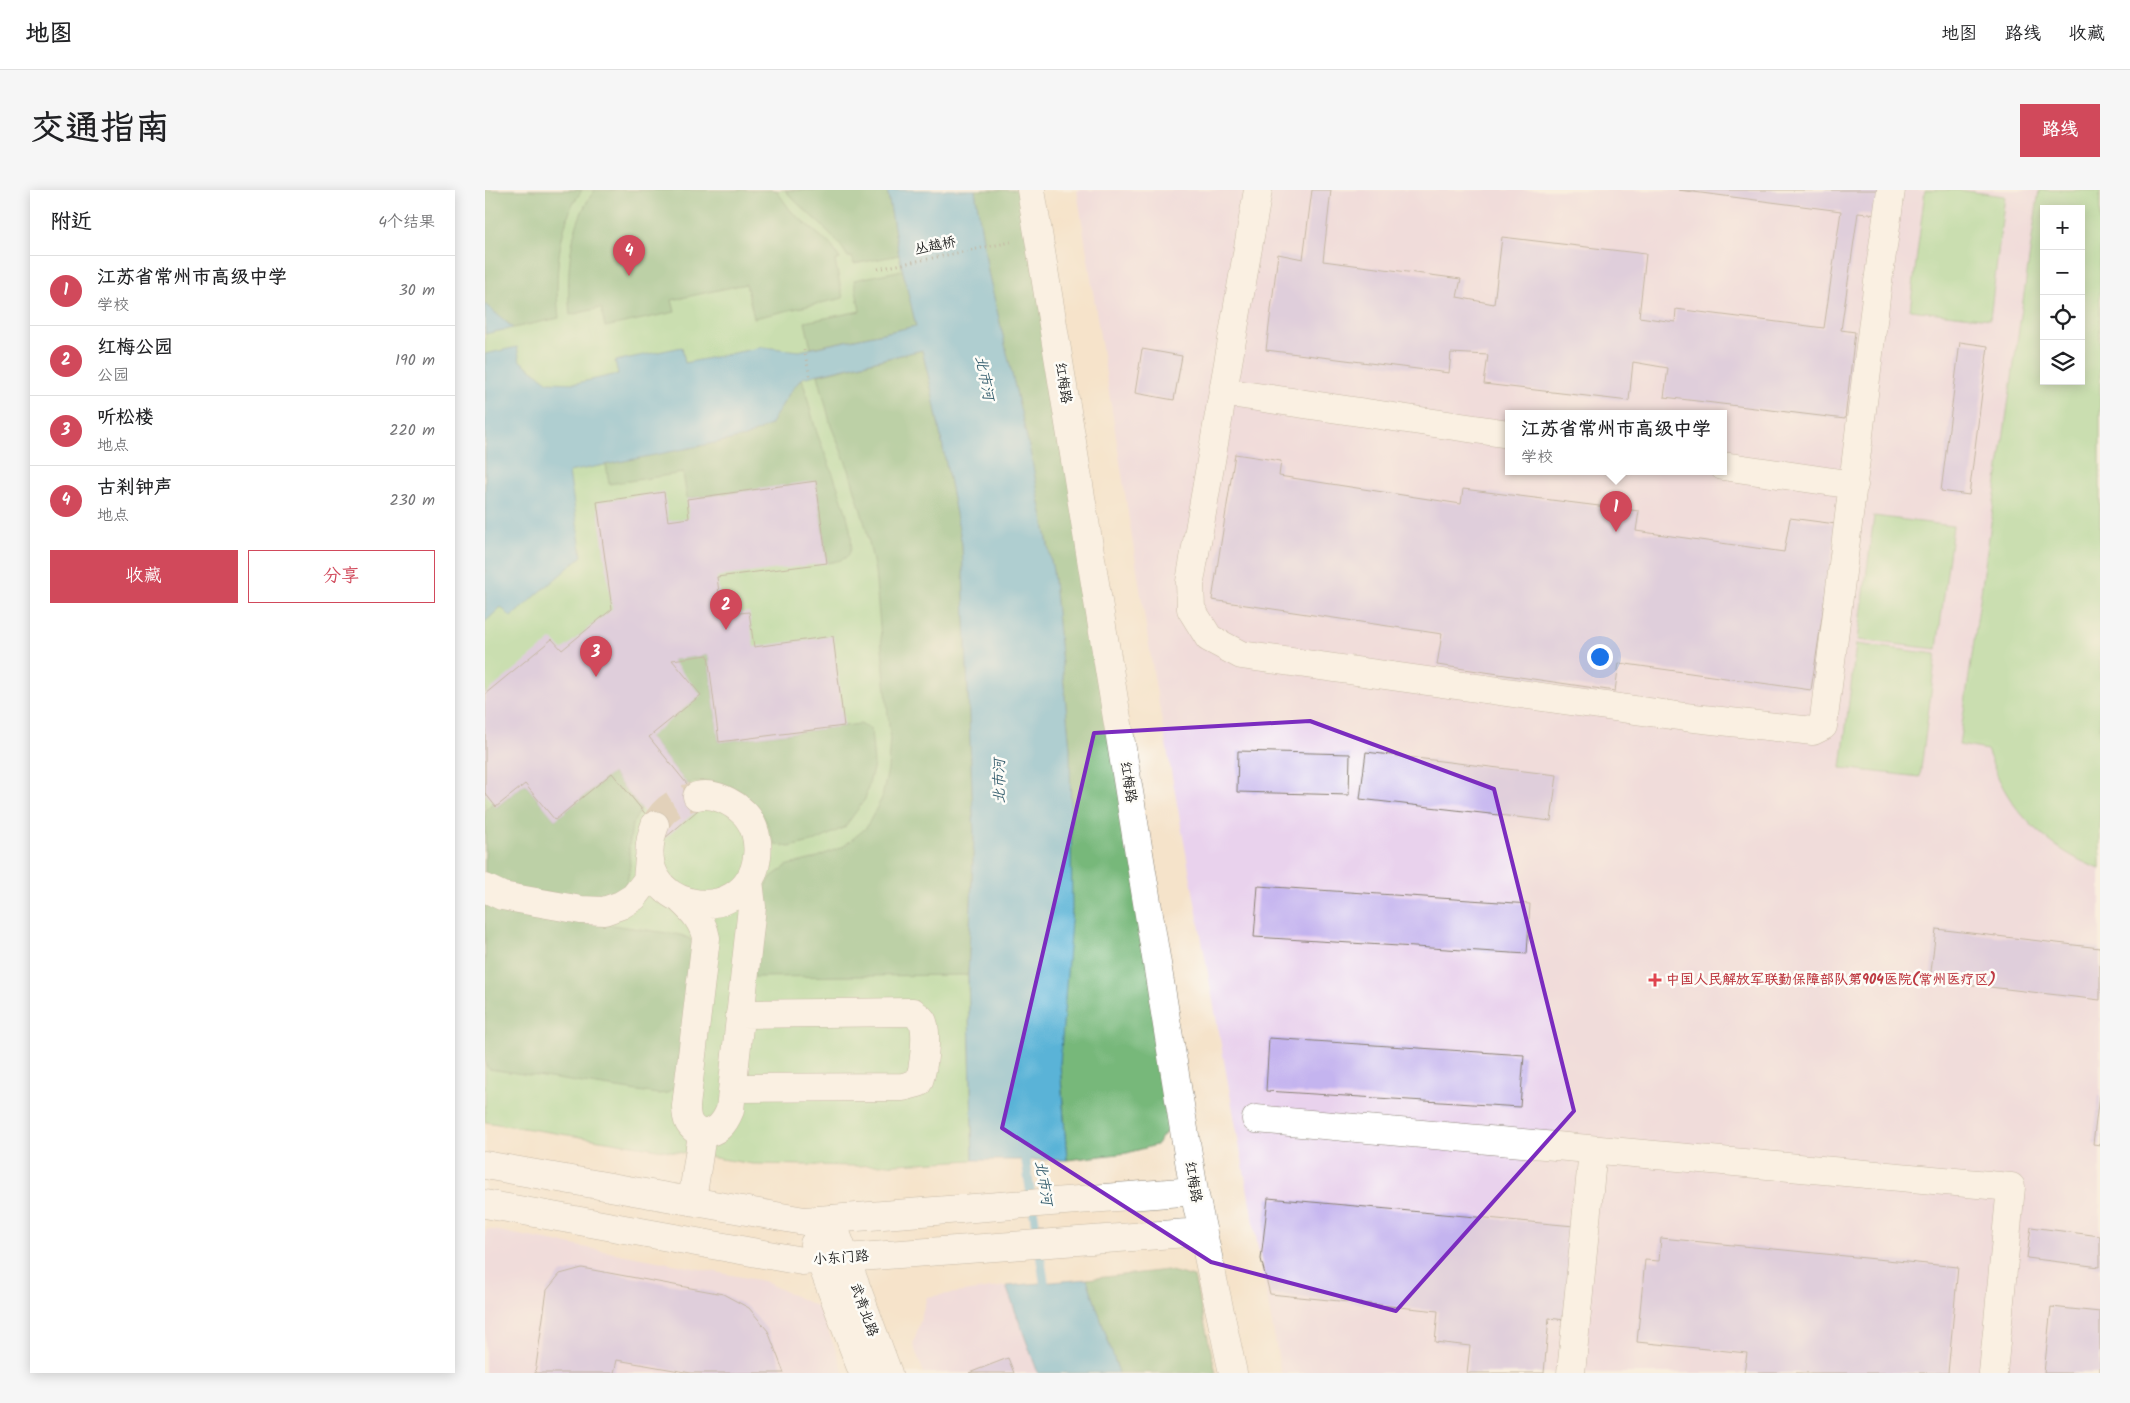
<!DOCTYPE html>
<html lang="zh">
<head>
<meta charset="utf-8">
<style>
  :root { --surface:#fff; --page:#f6f6f6; --text:#202124; --muted:#757577; --line:#e0e0e0; --accent:#d1495b }
  body { margin:0; font-family:Kalam,"LXGW WenKai TC",sans-serif; background:var(--page); color:var(--text) }
  .controls { position:absolute; right:15px; top:15px; display:grid; overflow:hidden; border-radius:0px; box-shadow:0 2px 12px #0003 }
  .controls button { width:45px; height:45px; display:grid; place-items:center; padding:0; border:0; border-bottom:1px solid var(--line); background:var(--surface); color:var(--text); font:25px sans-serif }
  .you { position:absolute; left:1114px; top:466px; width:18px; height:18px; margin:-12px; border:4px solid #fff; border-radius:50%; background:#1a73e8; box-shadow:0 0 0 8px #1a73e833 }
  .badge { display:grid; place-items:center; width:32px; height:32px; border-radius:50%; background:var(--accent); color:#fff; font-size:16px; font-weight:700 }
  .pin { position:absolute; translate:-50% -41px; filter:drop-shadow(0 1px 2px #0008) }
  .pin::after { content:''; position:absolute; top:26px; width:18px; height:15px; background:inherit; clip-path:polygon(0 0,100% 0,50% 100%) }
  .popup { position:absolute; left:1020px; top:220px; width:222px; height:65px; box-sizing:border-box; display:grid; place-content:center; border-radius:0px; background:var(--surface); filter:drop-shadow(0 1px 4px #0005); font-size:16px; white-space:nowrap; color:var(--muted) }
  .popup b { font-size:19px; color:var(--text) }
  .popup::after { content:''; position:absolute; left:50%; top:100%; margin-left:-10px; border:10px solid transparent; border-top-color:var(--surface) }
  .list { margin:0; padding:0; list-style:none }
  h2 { display:flex; justify-content:space-between; align-items:center; height:65px; margin:0; padding:0 20px; font-size:21px }
  h2 small { font-size:16px; font-weight:400; color:var(--muted) }
  .list li { display:grid; grid-template-columns:32px 1fr auto; gap:15px; align-items:center; box-sizing:border-box; height:70px; padding:0 20px; border-top:1px solid var(--line) }
  .list b { display:block; font-size:19px; white-space:nowrap }
  .list p { margin:0; font-size:16px; white-space:nowrap; color:var(--muted) }
  .list em { font-size:16px; font-style:normal; color:var(--muted) }
  .actions { display:flex; gap:10px; padding:15px 20px }
  .actions a { flex:1; padding:11px 0; border:1px solid var(--accent); border-radius:0px; text-align:center; font-size:18px; color:var(--accent) }
  .actions .main { background:var(--accent); color:#fff }
  .icon { flex:none; width:28px; height:28px; fill:none; stroke:currentColor; stroke-width:2; stroke-linecap:round; stroke-linejoin:round }
  .map { position:relative; flex:none; width:1615px; height:1183px; overflow:hidden; border-radius:0px }
  header { display:flex; align-items:center; gap:30px; box-sizing:border-box; height:70px; padding:0 25px; background:var(--surface); border-bottom:1px solid var(--line) }
  header strong { font-size:24px }
  nav { display:flex; gap:28px; margin-inline-start:auto; font-size:18px }
  .intro { display:flex; align-items:center; justify-content:space-between; box-sizing:border-box; height:120px; padding:0 30px }
  h1 { margin:0; font-size:35px }
  .button { padding:12px 22px; border-radius:0px; background:var(--accent); color:#fff; font-size:18px; font-weight:700 }
  main { display:flex; gap:30px; padding:0 30px }
  aside { flex:1; background:var(--surface); border-radius:0px; box-shadow:0 2px 12px #0003 }
  .map>svg:first-child { display:block }
  .built { fill:#e9d2ed; fill-rule:evenodd }
  .green { fill:#94d890; stroke:#587a56; fill-rule:evenodd }
  .forest { fill:#77b87a; stroke:#4a6a4b }
  .water { fill:#5ab3d7; stroke:#3b687a }
  .lines { fill:none; stroke-linecap:round; stroke-linejoin:round }
  .stream { stroke:#5ab3d7; stroke-width:9 }
  .building { fill:#c4b4ef }
  .minor-tunnel { stroke:#cabba7; stroke-width:28; stroke-dasharray:28 14; stroke-linecap:butt }
  .minor-casing { stroke:#888073; stroke-width:29 }
  .major-casing { stroke:#888073; stroke-width:29 }
  .path { stroke:#888073; stroke-width:3; stroke-dasharray:1 4; stroke-linecap:butt }
  .minor { stroke:#fff; stroke-width:28 }
  .major { stroke:#fff; stroke-width:28 }
  .marked { fill:none; stroke:#7b2cbf; stroke-width:4; stroke-linejoin:round }
  .health-dot { fill:#e0444e; stroke:#fdfcf7; stroke-width:2 }
  .labels { text-anchor:middle; dominant-baseline:central; stroke-width:5; stroke-linejoin:round; paint-order:stroke }
  .street-label { font-size:14px; fill:#1c1c1c; stroke:#fdfcf7 }
  .health-label { font-size:14px; font-weight:bold; fill:#be3a42; stroke:#fdfcf7; text-anchor:start }
  .water-label { font-size:15px; font-style:italic; fill:#386070; stroke:#fdfcf7 }
</style>
</head>
<body>
<header>
<strong>地图</strong>
<nav><a>地图</a><a>路线</a><a>收藏</a></nav>
</header>
<div class="intro"><h1>交通指南</h1><a class="button">路线</a></div>
<main>
<aside>
<h2>附近<small>4个结果</small></h2>
<ul class="list">
<li><span class="badge">1</span><div><b>江苏省常州市高级中学</b><p>学校</p></div><em>30 m</em></li>
<li><span class="badge">2</span><div><b>红梅公园</b><p>公园</p></div><em>190 m</em></li>
<li><span class="badge">3</span><div><b>听松楼</b><p>地点</p></div><em>220 m</em></li>
<li><span class="badge">4</span><div><b>古刹钟声</b><p>地点</p></div><em>230 m</em></li>
</ul>
<div class="actions"><a class="main">收藏</a><a>分享</a></div>
</aside>
<div class="map">
<svg width="1615" height="1183" viewBox="0 0 1615 1183">
  <rect width="100%" height="100%" fill="#fdfcf7"/>
  <filter id="ink" filterUnits="userSpaceOnUse"><feTurbulence type="fractalNoise" baseFrequency=".02" numOctaves="2"/><feDisplacementMap in="SourceGraphic" scale="10" xChannelSelector="R" yChannelSelector="G"/><feConvolveMatrix kernelMatrix="1 2 1 2 8 2 1 2 1" color-interpolation-filters="sRGB"/></filter>
  <filter id="wash" filterUnits="userSpaceOnUse"><feTurbulence type="fractalNoise" baseFrequency=".0096" numOctaves="4" result="noise"/><feDisplacementMap in="SourceGraphic" scale="20" xChannelSelector="R" yChannelSelector="G"/><feGaussianBlur stdDeviation="1.12" result="paint"/><feColorMatrix in="noise" values="0 0 0 0 0 0 0 0 0 0 0 0 0 0 0 0 0 1.4 0 .05"/><feComposite in="paint" operator="in"/></filter>
  <g filter="url(#wash)">
    <rect width="100%" height="100%" fill="#f5e3ca"/>
    <path class="built" d="M592,0h1023v1183h-819l-126,-690zM1559,19h37v172h-37zM1024,223h214v58h-214z
      M3,1039l275,52 57,27 24,65h-359v-142z
      M521,1096l32,87h-114l-11,-28 14,-48z"/>
    <path class="green" d="M0,0h402l12,65 23,95 52,487 -6,138 5,185 -116,6 -104,-2 -268,-42z
      M1440,0h34l46,6 -15,123 -80,-9z
      M1554,0h61v679c-39,-14 -76,-44 -96,-80 -7,-12 -12,-27 -17,-39l-28,-5zM1559,19h37v172h-37z
      M1389,326l79,10 -16,123 -79,-9z
      M1371,454l80,10 -16,123 -79,-9z"/>
    <path class="forest" d="M0,0h97c-5,8 -11,16 -13,24 -12,32 -14,70 -10,104l-46,10 -28,-24z
      M110,0h181l15,21 40,34 9,14 -5,2 8,37 -89,20 -8,-34 -74,16 3,12 -70,15 -4,-19 -31,7c-4,-41 -1,-92 25,-125z
      M300,0h102l12,65 -45,9 -2,-7h-4c-15,-27 -43,-43 -63,-67z
      M490,0h47l153,915 -6,23 -13,17 -29,8 -60,7 -7,-96 10,-316 -17,-177 -23,-120 -42,-179z
      M418,80l13,56 -105,22 -6,-26 55,-11 -6,-31z
      M437,160l9,37 31,157 12,293 -6,138 -215,2 11,-88 7,-12 17,-12 25,-6 31,-13 22,-18 16,-30 6,-29 2,-33 -15,-165 -9,-43 -17,-58 -18,-44 -13,-51z
      M317,188c5,18 9,35 14,52 8,25 43,99 34,122 -4,9 -14,9 -23,11l-11,-81 -129,17 -4,-26 -74,11 -3,-20 139,-27 25,-12 20,-33z
      M223,465l11,87 141,-18 11,5 3,36 -9,34 -20,28 -29,14 -27,6 -14,-3c-4,-7 -5,-14 -9,-22 -13,-31 -46,-47 -79,-38l-38,-47 23,-77z
      M127,583l29,36 -9,16 -3,22 1,22 -4,17 -12,8 -18,5 -83,-10 -28,-14v-65l8,-7 4,4 28,-23 30,36z
      M0,714l31,7 165,24 9,4 5,8 -20,141 -8,5 -9,1 -169,-25 -4,-5z
      M682,1080l27,7 22,96h-97l-32,-94z"/>
    <path class="water" d="M402,0h88l13,82 42,179 23,120 17,177 2,161 -12,155 7,96h-94l-5,-185 6,-138 -12,-293 -31,-157 -9,-37 -120,28 -12,14 -20,33 -25,12 -176,35 13,84 -71,61 -10,-10 -16,15v-268l32,-7 3,14 28,21 29,1 41,-9 -3,-13 67,-14 3,16 78,-16 36,4 117,-25 -17,-71z
      M0,114l28,24 -28,6z
      M602,1089l32,94h-81l-32,-87z"/>
    <g class="lines">
      <path class="stream" d="M539,959l22,145"/>
    </g>
    <g id="blocks">
      <path class="building" d="M827,0h19l-8,71 138,18 -4,18 37,7 8,-67 144,17 -7,63 36,5 1,-13 148,19 17,-117 -163,-21h204l-3,25 -21,-2 -17,117 14,2 -10,87 -181,-22 4,-29 -35,-6 -4,39 -145,-17 4,-29 -37,-2 -2,20 -183,-23 12,-96 25,5z
        M1475,152l28,4 -19,149 -28,-4z
        M657,159l40,7 -8,44 -39,-7z
        M750,264l46,7 -2,15 182,28 2,-15 176,22 -3,20 148,21 6,-34 46,6 -25,166 -192,-27 -4,28 -178,-26 5,-31 -230,-34z
        M331,291l11,82 -110,14 5,38 27,-3 5,35 79,-11 11,90 -125,16 -11,-87 -36,5 29,35 -52,42 55,68 -39,33 -53,-65 -57,47 -30,-36 -29,23 -11,-14v-99l67,-55 10,11 50,-41 -15,-107 67,-10 4,29 21,-3 -2,-19z
        M753,561l112,3 -1,41 -112,-3z
        M881,562l191,23 -6,46 -191,-22z
        M773,696l272,18 -3,50 -273,-17z
        M1451,739l164,19v52l-170,-20z
        M784,848l255,17 -4,52 -254,-16z
        M1614,906h1v49l-7,-1z
        M783,1008l306,28 -9,94 -16,-2 -5,55h-77l3,-27 -35,-4 3,-31 -168,-17 -9,-35z
        M1546,1037l69,9v31l-73,-9z
        M1176,1048l297,29 -10,106h-204l3,-20 -110,-11 8,-82 14,1z
        M97,1078l141,26 26,14 19,23 16,42h-93l-74,-13 -3,13h-79l12,-83 13,-16z
        M1566,1117l49,5v61h-56z
        M523,1168l6,15h-45z"/>
    </g>
  </g>
  <g filter="url(#ink)">
    <use href="#blocks" fill-opacity="0" stroke="#888073" stroke-width="1"/>
    <g class="lines">
      <path class="minor-tunnel" d="M170,635c8,-17 24,-26 42,-29"/>
      <defs>
        <path id="minor" d="M546,0l163,1001 39,182
          M773,0l-68,392 1,27 18,29 32,17 444,62 128,14 10,-5 54,-437 14,-99
          M738,202l286,42
          M1238,276l131,19
          M170,635c-33,87 93,108 102,32 2,-15 -2,-32 -12,-43 -12,-12 -31,-22 -48,-18
          M0,698l17,8 79,14 23,1 17,-6 13,-8 13,-17 2,-22
          M197,711c12,11 21,21 24,37l-20,168c0,15 3,21 16,28 15,-2 22,-9 28,-24l22,-203 -3,-27
          M248,898l170,-1 15,-4c5,-10 11,-53 4,-63 -2,-3 -7,-5 -9,-8l-173,2
          M771,929l755,68 -18,186
          M207,1011l10,-67
          M346,1029l363,-28
          M360,1068l356,-26
          M1086,1183l22,-223"/>
        <path id="major" d="M0,975l319,56 27,-2 57,154
          M0,1014l317,57 43,-3
          M329,1054l49,129"/>
      </defs>
      <use href="#minor" class="minor-casing"/>
      <use href="#major" class="major-casing"/>
      <path class="path" d="M393,79l133,-27
        M319,160l6,26"/>
      <use href="#minor" class="minor"/>
      <use href="#major" class="major"/>
    </g>
  </g>
  <path d="M0 0H1615V1183H0ZM825,531l184,68 80,322 -178,200 -185,-49 -209,-134 92,-395z" fill="#f5e3ca" fill-opacity=".55" fill-rule="evenodd"/>
  <path class="marked" d="M825,531l184,68 80,322 -178,200 -185,-49 -209,-134 92,-395z"/>
  <path class="health-dot" d="M1167.5 782.5h5v5h5v5h-5v5h-5v-5h-5v-5h5z"/>
  <g class="labels">
    <g class="street-label">
      <text transform="translate(450 56) rotate(-12)">丛越桥</text>
      <text transform="translate(578 193) rotate(81)">红梅路</text>
      <text transform="translate(643 592) rotate(81)">红梅路</text>
      <text transform="translate(708 992) rotate(80)">红梅路</text>
      <text transform="translate(356 1068) rotate(-4)">小东门路</text>
      <text transform="translate(379 1120) rotate(70)">武青北路</text>
    </g>
    <g class="health-label">
      <text x="1181" y="790">中国人民解放军联勤保障部队第904医院(常州医疗区)</text>
    </g>
    <g class="water-label">
      <text transform="translate(499 188) rotate(79)">北市河</text>
      <text transform="translate(515 591) rotate(-90)">北市河</text>
      <text transform="translate(558 993) rotate(81)">北市河</text>
    </g>
  </g>
</svg>
<div class="controls">
<button>+</button>
<button>−</button>
<button><svg class="icon" aria-label="locate" viewBox="0 0 24 24"><circle cx="12" cy="12" r="6"/><path d="M12 2v4M12 18v4M2 12h4M18 12h4"/></svg></button>
<button><svg class="icon" aria-label="layers" viewBox="0 0 24 24"><path d="M12 4l9 5-9 5-9-5zM3 14l9 5 9-5"/></svg></button>
</div>
<div class="you"></div>
<div class="pin badge" style="left:1131px;top:342px">1</div>
<div class="popup"><b>江苏省常州市高级中学</b>学校</div>
<div class="pin badge" style="left:241px;top:440px">2</div>
<div class="pin badge" style="left:111px;top:487px">3</div>
<div class="pin badge" style="left:144px;top:86px">4</div>
</div>
</main>
</body>
</html>
